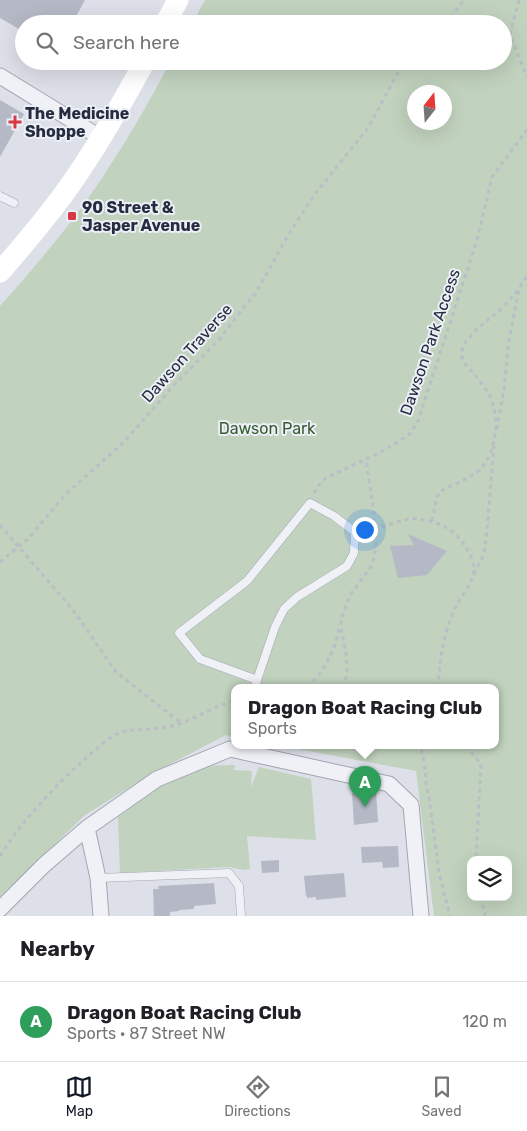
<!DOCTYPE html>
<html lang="en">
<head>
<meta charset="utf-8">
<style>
  :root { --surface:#fff; --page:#f6f6f6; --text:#202124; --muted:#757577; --line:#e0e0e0; --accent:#111827 }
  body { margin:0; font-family:Rubik,sans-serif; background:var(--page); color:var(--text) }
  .controls { position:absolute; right:15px; bottom:15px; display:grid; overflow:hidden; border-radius:10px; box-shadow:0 5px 20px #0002 }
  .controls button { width:45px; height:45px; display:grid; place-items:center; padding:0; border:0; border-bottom:1px solid var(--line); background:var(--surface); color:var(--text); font:25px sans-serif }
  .compass { position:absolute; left:407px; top:85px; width:45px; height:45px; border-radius:50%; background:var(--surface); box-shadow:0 5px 20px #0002; rotate:17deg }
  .you { position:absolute; left:364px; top:529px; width:18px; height:18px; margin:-12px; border:4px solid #fff; border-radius:50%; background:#1a73e8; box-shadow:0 0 0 8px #1a73e833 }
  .badge { display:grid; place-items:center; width:32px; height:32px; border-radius:50%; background:var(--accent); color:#fff; font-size:16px; font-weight:700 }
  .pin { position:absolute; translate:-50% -41px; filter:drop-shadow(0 1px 2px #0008) }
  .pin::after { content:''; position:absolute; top:26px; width:18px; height:15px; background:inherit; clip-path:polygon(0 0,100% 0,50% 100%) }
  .popup { position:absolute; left:231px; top:684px; width:268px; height:65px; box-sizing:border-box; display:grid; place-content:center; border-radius:10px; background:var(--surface); filter:drop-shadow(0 1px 4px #0005); font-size:16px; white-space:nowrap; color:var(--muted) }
  .popup b { font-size:19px; color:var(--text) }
  .popup::after { content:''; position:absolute; left:50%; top:100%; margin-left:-10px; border:10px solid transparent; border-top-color:var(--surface) }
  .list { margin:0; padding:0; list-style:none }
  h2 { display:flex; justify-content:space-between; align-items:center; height:65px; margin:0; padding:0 20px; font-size:21px }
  h2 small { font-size:16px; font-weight:400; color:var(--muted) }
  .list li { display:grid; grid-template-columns:32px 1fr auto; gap:15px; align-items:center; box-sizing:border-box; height:80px; padding:0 20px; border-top:1px solid var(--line) }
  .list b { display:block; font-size:19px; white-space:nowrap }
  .list p { margin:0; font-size:16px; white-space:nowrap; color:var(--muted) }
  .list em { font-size:16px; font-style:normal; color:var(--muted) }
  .icon { flex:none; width:28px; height:28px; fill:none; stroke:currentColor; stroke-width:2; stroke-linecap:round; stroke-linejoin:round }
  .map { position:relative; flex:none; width:527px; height:916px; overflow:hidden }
  .search { position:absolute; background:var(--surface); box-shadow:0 5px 20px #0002; left:15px; right:15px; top:15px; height:55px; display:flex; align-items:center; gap:12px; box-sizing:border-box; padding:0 18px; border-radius:28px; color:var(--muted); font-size:19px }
  .sheet { height:145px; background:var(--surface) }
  nav { display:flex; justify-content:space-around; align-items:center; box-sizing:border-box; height:70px; border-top:1px solid var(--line); background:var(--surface); font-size:14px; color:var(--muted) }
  nav a { display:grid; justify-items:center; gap:2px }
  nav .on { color:var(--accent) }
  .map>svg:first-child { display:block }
  .green { fill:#c1d2be; fill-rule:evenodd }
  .building { fill:#b4b9c5 }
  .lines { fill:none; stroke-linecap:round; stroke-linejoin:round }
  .service-casing { stroke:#a2a6b2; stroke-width:9 }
  .minor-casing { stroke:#a2a6b2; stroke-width:17 }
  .path { stroke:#bbbec6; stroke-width:3; stroke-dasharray:4 4; stroke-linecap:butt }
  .service { stroke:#f0f1f6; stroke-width:8 }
  .minor { stroke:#f0f1f6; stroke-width:15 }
  .secondary { stroke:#fff; stroke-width:21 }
  .poi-dot { fill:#d63941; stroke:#eceff6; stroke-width:2 }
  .labels { text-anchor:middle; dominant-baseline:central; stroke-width:4; stroke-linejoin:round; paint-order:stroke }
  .poi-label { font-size:16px; font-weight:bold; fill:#262c3f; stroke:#eceff6; text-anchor:start }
  .street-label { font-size:16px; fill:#262c3f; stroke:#eceff6 }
  .park-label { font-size:16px; fill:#365c32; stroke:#eceff6 }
</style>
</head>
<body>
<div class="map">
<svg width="527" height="916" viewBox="0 0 527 916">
  <rect width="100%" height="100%" fill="#dde0e8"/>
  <path class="green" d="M205,0h322v916h-93l-18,-145 -134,-25h213v-58h-260v49l-9,-2 -75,39 -66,41 -85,82v-591c39,-44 78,-89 109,-139 23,-34 42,-70 62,-106h332v-37h-311zM414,92h30v30h-30zM471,860h37v37h-37z
    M235,765l-1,5 18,1 -1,16 8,-20 52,12 5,61 -69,-4 3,33 -6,1 -16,-3 -108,6 -2,-56 60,-43 22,-8z"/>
  <path class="building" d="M0,0h85l-13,24h-48v8l-24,-14z
    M0,100l24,14 -24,43z
    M408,534l39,17 -20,24 -29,3 -8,-32 24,-1z
    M376,791l2,31 -24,3 -2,-32z
    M398,846l1,21 -16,1 -1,-6 -20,1 -1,-16z
    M279,860v12l-17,1 -1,-12z
    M344,873l2,24 -30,3v-3l-9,1v-3l-1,1 -2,-20z
    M214,883l2,21 -22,2v3l-15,1v1l-9,1v4h-16l-1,-27h6l-1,-3z"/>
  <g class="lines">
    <defs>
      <path id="service" d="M0,196l14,7
        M255,688l2,-8 18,-53 9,-18 13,-12 50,-31 7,-13 1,-21 -21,-16 -24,-13 -63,78 -68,52 21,26 57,21
        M98,878l131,-5 10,13 2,30"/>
      <path id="minor" d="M0,76l101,62
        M87,828l11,50 3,38
        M0,909l44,-44 43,-37 70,-49 73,-30 159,35 22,21 10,111"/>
    </defs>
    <use href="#service" class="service-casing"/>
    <use href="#minor" class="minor-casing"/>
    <path class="path" d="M519,0l-9,34 17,43
      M446,24l18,-24
      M497,429l7,-40 5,-49 10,-50
      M314,493l4,-7 5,-6 7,-4 43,-20 22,-12 15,-10 8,-13 59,-181 15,-63 35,-47
      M432,521l5,-24 4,-6c12,-7 27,-11 37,-20 20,-17 23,-59 9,-80 -4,-5 -8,-11 -12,-16 -5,-6 -11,-10 -13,-18 0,-4 0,-8 1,-12l14,-16 24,-20 14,-15 12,-18
      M0,525l73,85 43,62 65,51
      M366,530c15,-1 29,-9 45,-11 3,-1 7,0 11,1 23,2 40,16 49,37 2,5 4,14 2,19 -3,9 -12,21 -17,30 -13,27 -16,53 -18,82
      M0,562l29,-24 35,-42 61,-55 48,-55 44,-44 40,-51 31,-56 27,-41 53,-66 29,-54 14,-13
      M474,574l10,-20 3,-24 7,-84
      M308,688c19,-23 26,-34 32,-63
      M344,688l3,-16 -1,-18 -5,-26v-9l9,-24 21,-28 4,-13 1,-12 -3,-12 1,-17 -8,-53
      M415,746l6,2 4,19 1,16 3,14 10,76 11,43
      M466,746l15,18 -5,96
      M0,856c24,-38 55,-70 88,-100 10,-8 19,-18 31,-23 11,-4 22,-3 33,-4 10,-1 21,-3 30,-6 18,-7 34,-18 53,-22
      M481,897l4,19"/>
    <use href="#service" class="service"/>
    <use href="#minor" class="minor"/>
    <path class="secondary" d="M165,24l13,-24
      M0,272c22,-25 43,-50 63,-77 31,-42 57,-88 82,-134"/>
  </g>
  <g class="poi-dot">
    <path d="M12.5 114.5h5v5h5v5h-5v5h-5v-5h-5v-5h5z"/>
    <rect x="67" y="211" width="10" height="10" rx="2.5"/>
  </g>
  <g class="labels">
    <g class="poi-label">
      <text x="25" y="113">The Medicine<tspan x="25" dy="18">Shoppe</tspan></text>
      <text x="82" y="207">90 Street &amp;<tspan x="82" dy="18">Jasper Avenue</tspan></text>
    </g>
    <g class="street-label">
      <text transform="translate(430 342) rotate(-71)">Dawson Park Access</text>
      <text transform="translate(187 353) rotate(-48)">Dawson Traverse</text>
    </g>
    <g class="park-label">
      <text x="267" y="428">Dawson Park</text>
    </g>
  </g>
</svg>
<div class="controls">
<button><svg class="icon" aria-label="layers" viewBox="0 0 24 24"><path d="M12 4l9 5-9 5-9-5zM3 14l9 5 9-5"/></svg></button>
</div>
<svg class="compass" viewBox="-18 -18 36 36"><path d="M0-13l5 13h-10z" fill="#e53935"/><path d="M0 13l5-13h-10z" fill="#757577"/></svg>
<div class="you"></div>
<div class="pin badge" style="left:365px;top:807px;background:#2e9e5b">A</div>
<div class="popup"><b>Dragon Boat Racing Club</b>Sports</div>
<div class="search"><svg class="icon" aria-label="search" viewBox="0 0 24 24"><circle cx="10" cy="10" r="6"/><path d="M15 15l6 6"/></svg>Search here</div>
</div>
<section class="sheet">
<h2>Nearby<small></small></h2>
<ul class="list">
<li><span class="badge" style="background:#2e9e5b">A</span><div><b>Dragon Boat Racing Club</b><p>Sports · 87 Street NW</p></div><em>120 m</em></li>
</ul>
</section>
<nav>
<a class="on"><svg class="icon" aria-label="map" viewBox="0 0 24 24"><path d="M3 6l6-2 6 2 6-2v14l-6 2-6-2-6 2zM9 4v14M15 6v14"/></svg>Map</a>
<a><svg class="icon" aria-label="directions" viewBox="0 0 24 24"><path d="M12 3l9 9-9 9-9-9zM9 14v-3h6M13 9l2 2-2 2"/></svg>Directions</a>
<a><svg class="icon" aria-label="saved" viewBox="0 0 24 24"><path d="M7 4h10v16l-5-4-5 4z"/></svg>Saved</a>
</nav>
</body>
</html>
